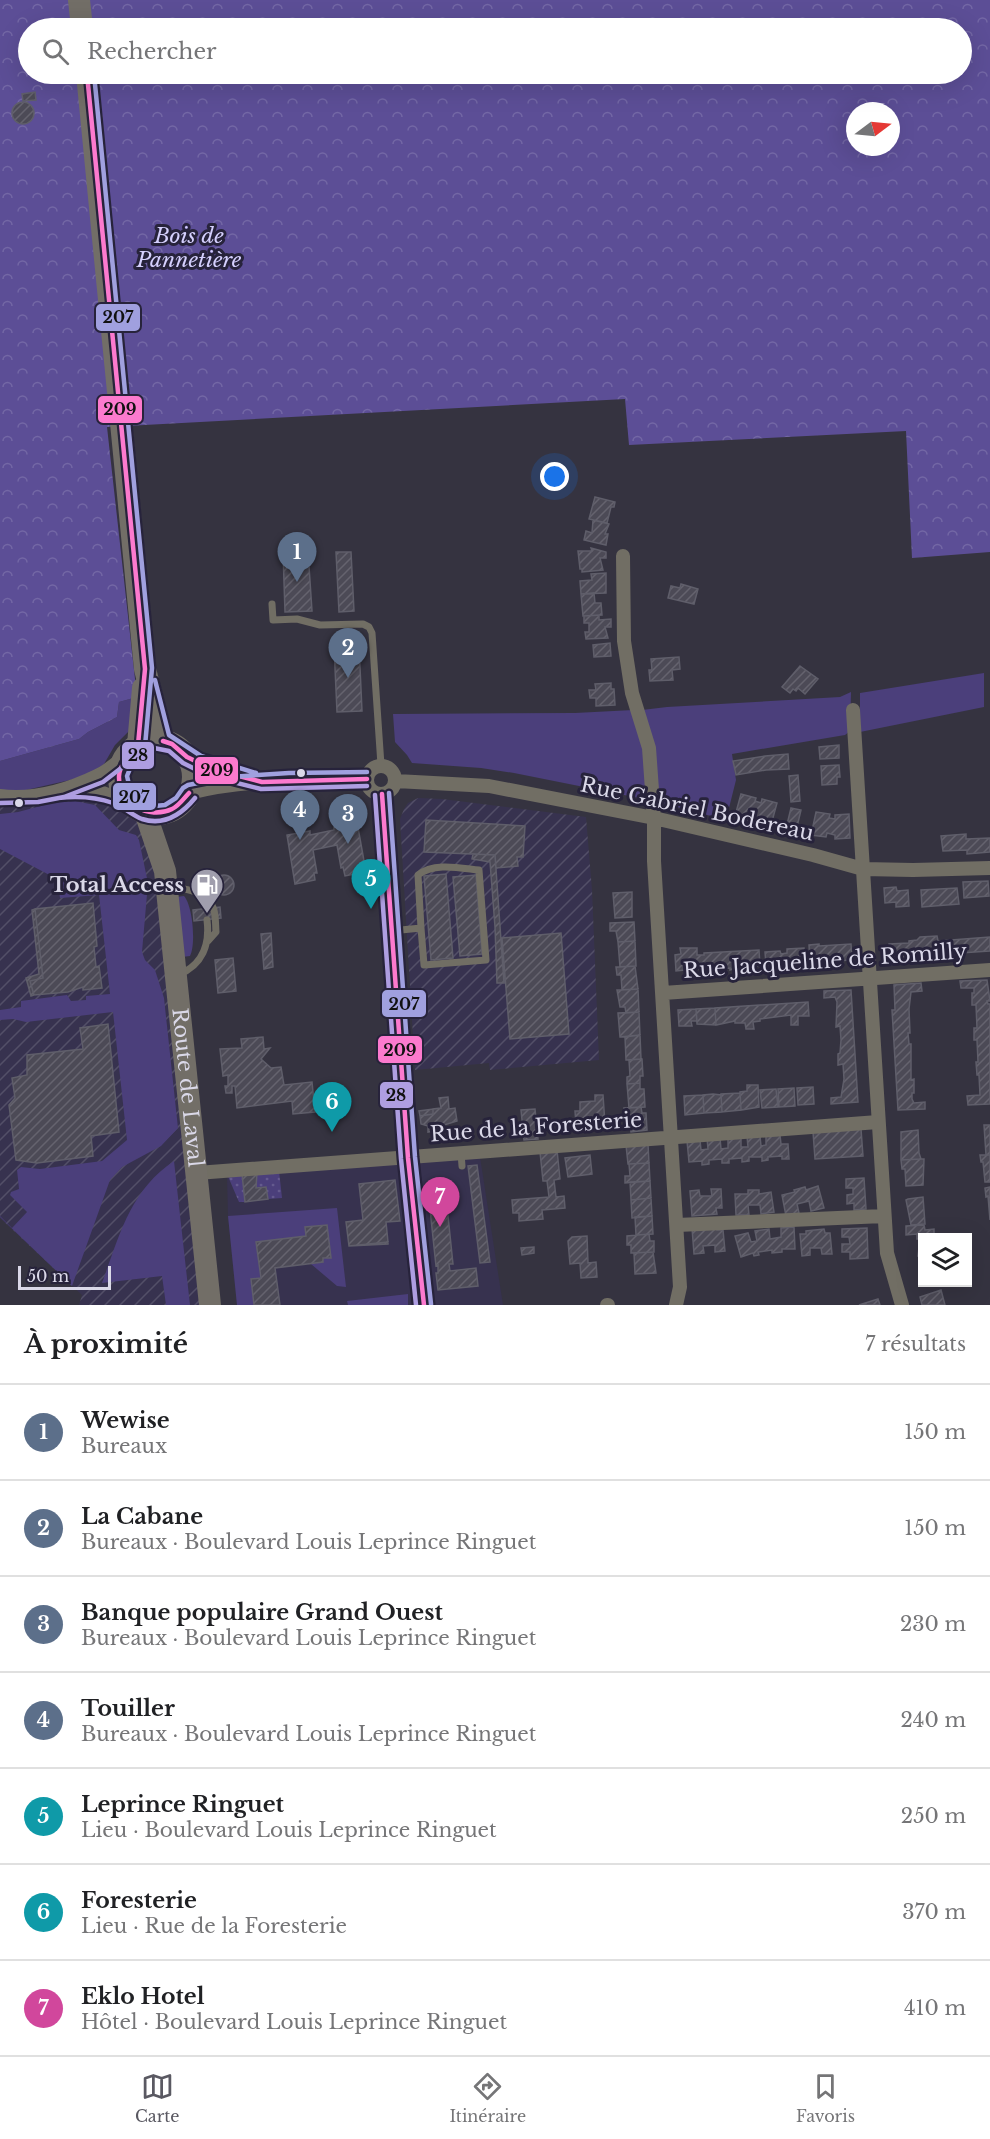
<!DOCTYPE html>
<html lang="fr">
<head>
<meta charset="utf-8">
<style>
  :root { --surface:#fff; --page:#f2f2f2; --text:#202124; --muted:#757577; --line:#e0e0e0; --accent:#5a5962 }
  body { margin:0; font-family:"Libre Baskerville",serif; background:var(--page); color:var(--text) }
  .controls { position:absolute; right:18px; bottom:18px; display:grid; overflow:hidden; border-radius:0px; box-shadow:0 6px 24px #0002 }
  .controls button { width:54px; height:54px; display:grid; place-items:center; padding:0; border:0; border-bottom:2px solid var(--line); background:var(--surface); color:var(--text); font:30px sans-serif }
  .compass { position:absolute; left:846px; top:102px; width:54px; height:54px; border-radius:50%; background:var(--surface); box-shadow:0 6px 24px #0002; rotate:74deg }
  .scale { position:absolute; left:18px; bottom:15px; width:93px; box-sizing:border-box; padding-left:6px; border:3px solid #dad8e8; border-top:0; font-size:16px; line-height:21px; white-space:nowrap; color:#dad8e8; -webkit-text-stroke:4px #27233b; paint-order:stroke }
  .you { position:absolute; left:555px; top:477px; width:21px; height:21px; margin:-15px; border:4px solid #fff; border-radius:50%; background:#1a73e8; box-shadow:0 0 0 9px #1a73e833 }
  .badge { display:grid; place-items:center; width:39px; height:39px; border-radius:50%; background:var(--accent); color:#fff; font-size:20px; font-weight:700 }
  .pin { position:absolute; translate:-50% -50px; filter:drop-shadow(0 2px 3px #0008) }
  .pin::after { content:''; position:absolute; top:32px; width:21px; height:18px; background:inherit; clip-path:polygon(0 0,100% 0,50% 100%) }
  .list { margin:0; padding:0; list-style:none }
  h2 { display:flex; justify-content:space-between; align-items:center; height:78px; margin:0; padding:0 24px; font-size:26px }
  h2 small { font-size:20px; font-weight:400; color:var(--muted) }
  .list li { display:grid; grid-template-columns:39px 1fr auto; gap:18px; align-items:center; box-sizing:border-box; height:96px; padding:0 24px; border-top:2px solid var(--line) }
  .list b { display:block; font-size:22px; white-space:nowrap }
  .list p { margin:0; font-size:20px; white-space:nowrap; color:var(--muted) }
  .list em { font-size:20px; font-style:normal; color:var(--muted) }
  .icon { flex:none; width:33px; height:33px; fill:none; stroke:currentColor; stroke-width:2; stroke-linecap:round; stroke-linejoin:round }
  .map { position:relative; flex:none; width:990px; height:1305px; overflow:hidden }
  .search { position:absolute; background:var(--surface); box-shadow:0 6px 24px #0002; left:18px; right:18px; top:18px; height:66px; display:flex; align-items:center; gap:15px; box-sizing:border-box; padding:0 21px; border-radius:33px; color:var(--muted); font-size:22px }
  .sheet { height:750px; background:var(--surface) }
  nav { display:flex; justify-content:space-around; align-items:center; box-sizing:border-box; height:84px; border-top:2px solid var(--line); background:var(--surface); font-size:16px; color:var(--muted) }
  nav a { display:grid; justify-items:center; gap:3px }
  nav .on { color:var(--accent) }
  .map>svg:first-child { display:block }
  .built { fill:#37324f }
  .industrial { fill:url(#industrial-furrows) }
  .grass { fill:#4b3f7b }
  .forest { fill:url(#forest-crowns); fill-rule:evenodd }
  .garden { fill:url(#garden-dots) }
  .building { fill:url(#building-hatch); stroke:#5f5e6a; stroke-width:1.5 }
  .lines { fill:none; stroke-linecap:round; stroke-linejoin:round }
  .service { stroke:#716e64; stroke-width:7 }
  .minor { stroke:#716e64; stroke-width:14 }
  .primary { stroke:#726e67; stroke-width:22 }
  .bus-1-casing { stroke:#27233b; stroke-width:9 }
  .bus-2-casing { stroke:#27233b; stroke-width:9 }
  .bus-3-casing { stroke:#27233b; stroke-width:9 }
  .bus-1 { stroke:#fc7ace; stroke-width:4.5 }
  .bus-2 { stroke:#ae9ee1; stroke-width:4.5 }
  .bus-3 { stroke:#a0a0df; stroke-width:4.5 }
  .bus-dot { fill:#dad8e8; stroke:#27233b; stroke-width:2 }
  .labels { text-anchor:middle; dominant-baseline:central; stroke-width:6; stroke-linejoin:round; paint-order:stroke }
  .park-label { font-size:21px; font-style:italic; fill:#d5d0fe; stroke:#27233b }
  .street-label { font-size:21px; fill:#dad8e8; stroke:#27233b }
  .poi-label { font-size:21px; font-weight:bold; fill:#dad8e8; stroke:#27233b; text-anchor:end }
  .line-badge { stroke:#27233b; stroke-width:2 }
  .pale-badge-label { font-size:16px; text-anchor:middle; font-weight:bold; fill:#111 }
</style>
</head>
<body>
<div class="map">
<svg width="990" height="1305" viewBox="0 0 990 1305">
  <defs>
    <pattern id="industrial-furrows" width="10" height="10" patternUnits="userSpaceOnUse" patternTransform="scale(1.5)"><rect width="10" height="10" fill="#37324f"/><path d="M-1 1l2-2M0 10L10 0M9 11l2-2" fill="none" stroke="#534f68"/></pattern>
    <pattern id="forest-crowns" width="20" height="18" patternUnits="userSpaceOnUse" patternTransform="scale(1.5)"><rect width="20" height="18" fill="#5c4e96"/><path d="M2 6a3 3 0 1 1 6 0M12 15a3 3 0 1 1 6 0" fill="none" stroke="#7367a5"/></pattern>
    <pattern id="garden-dots" width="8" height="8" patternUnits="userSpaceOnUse" patternTransform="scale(1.5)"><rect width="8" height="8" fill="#4b3f7b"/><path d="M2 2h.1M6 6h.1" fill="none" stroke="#645a8e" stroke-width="1.8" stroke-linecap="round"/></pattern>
    <pattern id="building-hatch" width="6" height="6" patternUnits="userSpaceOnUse" patternTransform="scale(1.5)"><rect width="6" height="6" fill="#4c4a56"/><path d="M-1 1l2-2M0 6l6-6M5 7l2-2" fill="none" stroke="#65636e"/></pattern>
  </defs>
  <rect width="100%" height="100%" fill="#353340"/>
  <path class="built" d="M480,1157l23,148h-266l-9,-89 -1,-41z"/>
  <path class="industrial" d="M61,790l68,12 7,6 16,22 58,475h-131l3,-10 -82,-77v-422z
    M418,798l24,1 144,18 6,73 7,170 -109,10 -1,-7 -74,7 -15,-251 4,-10 4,-6z"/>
  <path class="grass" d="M984,673v34l-124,25v-39z
    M851,692l-1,39 -5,4 -113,19 4,26 -10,40 -68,-18 -16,-92 25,-3 173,-10z
    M137,697l-8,34 -14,14 -11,19 -10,8 -15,6 -53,12 -26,1v-30l79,-22 9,-7 29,-15 2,-15z
    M633,710l10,34 6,56 -135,-27 -33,-5 -69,-5 -5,-8 -12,-13 -2,-28 182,-1z
    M75,801l20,4 24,25 17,5 3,5 9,43 -6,69 3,8 10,10 9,28 14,130 -17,18 -39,21 -12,13 -38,106 -72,-69v-1l12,12 15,-16 -17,-17 1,-3 8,-3 -2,-19 4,-3 19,2 62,-8 25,-21 -14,-128 -87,10 -13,-3 -13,1v-10l21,-3v-6l46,-6 4,6 15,-1v-4l24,-2 -11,-99 -39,3 -3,-19 -57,-30v-35l18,-2 34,-9z
    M184,896c9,10 12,49 6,60l-8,1 -6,-60z
    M174,1161l16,144h-24l-4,-29 -60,7c17,-46 28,-93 72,-122z
    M337,1208l9,79 -9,-1 -26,-22 12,-2v-4l8,-1 -25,-21 -49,6 4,36 -10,1 3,26h-17l-9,-89z
    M408,1294v11h-60l-1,-4z"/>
  <path class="forest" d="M0,0h990v552l-78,6 -6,-127 -277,14 -4,-46 -518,28 30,270 -18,5 -2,15 -29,15 -9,7 -79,22zM28,28h934v46h-934zM855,111h36v36h-36z"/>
  <path class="garden" d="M279,1171l3,27 -14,1 -2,-12 -10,1 1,-15z
    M227,1174h15l3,28h-6z"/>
  <path class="building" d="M35,92l1,8 -13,1 -1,-7z
    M12 113a11 11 0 1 1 22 0a11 11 0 1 1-22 0Z
    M595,497l20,5 -1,5h-3l-4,16 -18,-4z
    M593,520l16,4 -4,10h3l-2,11 -22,-5 2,-9 6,2z
    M591,548l15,4v6h-6l3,12 -21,2v-3h-2l-2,-18h14z
    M308,551l4,60 -27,1 -2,-60z
    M336,552h15l3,59 -15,1z
    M606,573v20l-25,1 -1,-13 12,-1 -1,-6z
    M681,584l17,5 -4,15 -26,-6 3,-12 9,2z
    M594,593l1,10h6l1,12 -19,1 -2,-22z
    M599,615v5l12,-1v8h-6l3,11 -22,1 -1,-7h4v-9h-5v-7z
    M610,643l1,13 -17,1 -1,-12z
    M359,645l3,66 -25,1 -3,-66z
    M679,657l1,12 -8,1 1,10 -23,1 -1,-11h3l-1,-11z
    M800,666l18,13 -13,15 -7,-6 -2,3 -3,-2 -3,4 -8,-6z
    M611,683v6h3l1,16 -19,1v-8h-6l-1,-8h7l-1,-6z
    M839,745v13l-19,1 -1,-12z
    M788,754l1,15 -23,1 -30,5 -3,-14 32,-5z
    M839,765l1,12h-3v7l-15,1 -1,-19z
    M798,775l2,26 -9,1 -2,-26z
    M741,794l15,4 -1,3 6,2 1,-4 15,4 -6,22 -20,-7 -1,3 -15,-5z
    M791,808l10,2 -6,25 -10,-2z
    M816,812l14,2 -1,4 6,1v-4l14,-1 1,24 -15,1v-4l-8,-2 -1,4 -15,-2z
    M426,820l99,6 -2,31h-6l1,9 -22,2 -1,-13 -71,-3z
    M357,822l9,50 -21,4 -2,-9 -2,1 -4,-23 -24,5 4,23h-3l1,7 -20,4 -8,-49 23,-4v4l24,-5v-3z
    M966,834v5l24,-1v14l-23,2v-4l-24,1 -2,-15z
    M473,854l22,1 9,128h-7l-2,-56 -5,-65 -18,-3z
    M446,874l7,84 -22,2 -7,-84z
    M476,875l6,79 -22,2 -7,-79z
    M214 885a10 10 0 1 1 20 0a10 10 0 1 1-20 0Z
    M988,881l1,15 -25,2 -1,-16z
    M896,887l1,4 11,-1 1,16 -13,1v-5l-11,1 -1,-15z
    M957,888l2,16 -37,3 -1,-17z
    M632,892v25l-17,1 -2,-25z
    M93,903l4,43 -3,1 2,20 3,-1 3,22 -19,2v-3l-15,5 -34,3 -4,-14 13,-3 -8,-69z
    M220,907l1,11 -27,3 -1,-11z
    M35,909l8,69 -13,3 4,14 -3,1 -5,-18 13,-4 -7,-64z
    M634,922l1,19 -17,1 -2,-11h-6v-8z
    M271,933l2,34 -9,2 -3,-35z
    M561,933l8,101 -59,5 -8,-101z
    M937,936l1,5 52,-4v14l-105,7 -1,-10h5v-4l20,-1v-2l8,-1 3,-3z
    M635,941l1,25 -16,1 -2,-25z
    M819,944v2l32,-2 1,16 -19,1v-4l-9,1 1,4 -15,1 -1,-18z
    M680,948h17v7h7v-2l55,-3 1,16h-17l-13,4v-2l-25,1v-1l-29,3 -1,-16 6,-1z
    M804,948v15l-38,2 -1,-13 15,-1 1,3 6,-1v-4z
    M233,958l3,33 -18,2 -3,-33z
    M635,966l3,23 -16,1 -1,-15h-4l-1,-8z
    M987,980l3,21h-3l1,3h2v100l-22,1 -1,-9 13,-1 -1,-20h-2l-1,-13h2l-1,-22h-3v-12h3l-1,-23h-4v-12h2v-5h-13l-1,-7z
    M921,983l1,8 -11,1 -2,17 1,24h-2l1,11h2v36l3,-1v14h-2v6l2,4 11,-1v7l-27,1 -6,-100h3l-1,-25z
    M638,989l1,23 -13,1 -1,-6h-5l-3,-17z
    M851,990l7,112 -27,2v-6l10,-1 3,-18 -1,-15 -5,1v-11l2,-1 1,-13 -1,-14 -4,1 1,-25 -2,-5 -11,1v-7z
    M808,1002l1,14h-11v9h-7v-10l-31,4v2l-7,1 1,7h-8l-1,-6h-10v-2l-19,4 -1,-17z
    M715,1008l1,17 -19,-1 -1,-15z
    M696,1009l1,12h-6l1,5h-13l-1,-16z
    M639,1012l1,23 -20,2 -2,-24z
    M108,1024l11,108 -28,4 2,20 -56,7 -21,-3 -7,-55 6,-7 -3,-20 15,-3v-20l56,-6 -3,-21z
    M640,1035l1,24 -15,1 -1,-23z
    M263,1037l1,12 6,-1 -9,11 10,9 10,-1 3,18 28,-3 3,30 -22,2 -1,-13 -55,7 -2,-22h-3v7h-6l-1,-7h3v-11l-5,1 -3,-27 22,-1 -1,-9z
    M642,1059l1,17h-3v7l-13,1v-7l3,-1 -1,-16z
    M640,1083v6h4l1,18 -16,1 -2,-24z
    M747,1085h11l1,22 -18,3 -1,-18 7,-1z
    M813,1087l1,17 -16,1 -1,-17z
    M794,1088l1,18 -16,1 -1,-18z
    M776,1089l2,18 -16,1 -2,-18z
    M740,1093l1,17 -19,2 -1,-18z
    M713,1094l8,1 1,17 -18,1 -1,-18z
    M595,1095h8l2,29 -29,1 -1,-14h5v-9l15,-1z
    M703,1095l1,18 -19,2 -1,-19z
    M448,1097l1,12 6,-1 2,13 -13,4 1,4 -17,3v-6l-7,-2 -1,-8 13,-2v-5l8,-1 -2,-10z
    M641,1107l1,6h4l1,17 -16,2 -2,-15h-4l-1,-9z
    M433,1109v5l-13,2 -1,-5z
    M535,1109l3,30 -14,1 -3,-30z
    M984,1125h6v30h-4z
    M861,1129l2,27 -48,3 -2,-27z
    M918,1130l1,23 2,6 -20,1v-28z
    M766,1135h14l1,9h7l1,15h-7v-3l-14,1v3l-6,1v-4h-13v4l-7,1v-4l-13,1v4h-7v-4l-13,1v4l-7,1v-4l-13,1 -2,-21 13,-1 1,10 7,-1 -1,-11h13l1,11 7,-1v-10h13v9h7l-1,-11h13l1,10 5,-1z
    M648,1144l1,19 -21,1 -2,-19z
    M557,1150l3,29 -6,1 2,17 8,-1 1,12 -23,2 1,9 -24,2v-8h-6l-1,-13 37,-3 -2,-16h-4l-3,-29z
    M590,1155l2,19 -24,3 -3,-19z
    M980,1155h10v27h-5l-2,-20h-2z
    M921,1159h3l-1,26 -17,1 -1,-17h-3l-1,-9z
    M649,1163l1,18 -25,2v-7h5l-1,-12z
    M477,1165l13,97 -10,1 -12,-97z
    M257,1173l-1,15 10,-1 2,12 -23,3 -3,-28z
    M864,1178l2,31 -12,1v-7l-7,1v-9l6,-1v-6h-7v-9z
    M395,1180l5,41 -14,1 2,20 -39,4 -3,-24 17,-2 -4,-36z
    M650,1181l1,17 -20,2 -1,-18z
    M818,1186l6,22 -13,3 -2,-10 -12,3 2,9 -13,3 -4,-21 13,-3 -1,-2 11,-3 1,3z
    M445,1187l8,77h-4l1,7 26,-3 2,18 -40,4 -2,-17h2v-8l-2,1 -8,-76z
    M990,1187v33l-2,-24 -2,1 -1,-9z
    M711,1189h10l1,19h-6l1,6 -25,2 -2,-25 9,-1 1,6h12z
    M748,1190h11v4l12,-2 3,20 -13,2 -1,-9h-12l1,10h-13l-1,-21h13z
    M923,1197l2,27 -14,1 -5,-25 2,-1z
    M651,1198l1,18 -20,2 -1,-18z
    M652,1216l1,18 -17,1 -1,-18z
    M327,1225l4,33h-8v4l-48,6 5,37h-26l-3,-26 10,-1 -5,-36 50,-6 -1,-9z
    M924,1225l1,5 9,-1v9h-12v18h-4l2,-17h-3v-5l-11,1v-9z
    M717,1226v4h6l2,21 -10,1v-7l-12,1 1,7 -10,1 -2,-26z
    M794,1227l1,22h-13v3l-10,1v-3l-14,2 1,3 -5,1 -1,-3 -12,4 -6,-21 13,-3 3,9 6,-1 -2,-10 14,-2 1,10 11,-2v-9z
    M867,1228l1,30 -18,1v-7h-8v-8h8l-1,-7h-7v-8z
    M824,1229l1,4h5l2,21h-10l-1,-6h-11v7l-8,1 -2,-22h6v-3z
    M649,1234l1,7h4v11l-23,1v-8h-4v-9z
    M587,1236l1,27 8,-1 1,15 -16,1 -1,-15 -10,1 -2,-23 4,-4z
    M388,1242v2l-39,2z
    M534,1247v6l-12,2 -1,-7z
    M653,1252l3,21 -21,1 -1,-21z
    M941,1290l4,15h-23l-2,-8z
    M878,1299l2,6h-21z"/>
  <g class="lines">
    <path class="service" d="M272,604l1,16 24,-1 23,6 43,-1 6,3 3,6 9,132
      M169,885c17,7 33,1 37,23
      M203,897c14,6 12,22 13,35l-8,9
      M391,931l30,-3 3,37 62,-5 -7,-90c-19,-2 -45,-8 -61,5l3,53
      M178,975c25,-10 32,-31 29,-55
      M461,1153l1,13"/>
    <path class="minor" d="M623,556l1,85 8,52 17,55 5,70v43l26,426 -4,18
      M853,710l34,543 15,52
      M187,757l25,12 39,10
      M367 780a14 14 0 1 1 28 0a14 14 0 1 1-28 0Z
      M396,781l93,5 165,32 159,37 50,14 50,1 77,-2
      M66,791l37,2 26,9
      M189,793c58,-15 119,-12 178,-14
      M382,794l26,364 16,147
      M0,796c33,4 68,-6 97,-20 10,-4 19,-13 28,-19
      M663,993l327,-23
      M197,1173l681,-51
      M677,1225l207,-9
      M607,1305h1"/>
    <g class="primary">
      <path d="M79,0l3,28"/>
      <path d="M87,74l58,595 18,72"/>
      <circle cx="156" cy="777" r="37"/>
      <path d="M138,745l5,-57"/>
      <path id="s1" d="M145,812l20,59 45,434"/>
    </g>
    <defs>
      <path id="bus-1" d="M87,74l58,595 -7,76
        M163,741l9,3 15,13 25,12 50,13 105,-3
        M138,745c-8,9 -18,18 -19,31 -1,28 30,44 53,33 7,-3 12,-11 17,-16
        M382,794l26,364 16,147"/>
      <path id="bus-2" d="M375,795l26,364 15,146
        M58,798c18,-2 38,-1 55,5 11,4 19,12 29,16 22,7 40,-5 53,-21
        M0,803l38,-1 26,-5 39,-15 39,-30 12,-4 15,3 14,12 26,13 52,13 106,-3"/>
      <path id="bus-3" d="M94,74l58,594 -7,78 -11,13 -7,17 4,17 6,7 7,4 11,2 10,-1 11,-7 7,-10 5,-3 41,-8 60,-4 78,-1
        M155,680l14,55 32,21 55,17
        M389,793l26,364 16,147"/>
    </defs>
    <use href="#bus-1" class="bus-1-casing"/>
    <use href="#bus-2" class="bus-2-casing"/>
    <use href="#bus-3" class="bus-3-casing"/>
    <use href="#bus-1" class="bus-1"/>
    <use href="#bus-2" class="bus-2"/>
    <use href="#bus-3" class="bus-3"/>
  </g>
  <defs>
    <symbol id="fuel-pin" viewBox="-11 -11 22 30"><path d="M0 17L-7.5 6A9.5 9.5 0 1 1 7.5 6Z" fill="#a09ead" stroke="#27233b"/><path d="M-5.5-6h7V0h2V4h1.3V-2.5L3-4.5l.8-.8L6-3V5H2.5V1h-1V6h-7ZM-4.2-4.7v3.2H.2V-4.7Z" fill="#fff"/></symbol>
  </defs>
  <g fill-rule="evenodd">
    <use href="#fuel-pin" x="188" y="866" width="38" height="52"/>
  </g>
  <g class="bus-dot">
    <circle cx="301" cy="773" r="5"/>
    <circle cx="19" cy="803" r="5"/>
  </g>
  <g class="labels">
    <g class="park-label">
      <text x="189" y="236">Bois de<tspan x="189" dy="24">Pannetière</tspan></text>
    </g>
    <g class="street-label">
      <text transform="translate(697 809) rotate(12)">Rue Gabriel Bodereau</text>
      <text transform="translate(825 961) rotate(-4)">Rue Jacqueline de Romilly</text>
      <text stroke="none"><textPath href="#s1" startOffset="280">Route de Laval</textPath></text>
      <text transform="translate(536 1127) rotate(-4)">Rue de la Foresterie</text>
    </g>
    <g class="poi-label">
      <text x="184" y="885">Total Access</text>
    </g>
  </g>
  <g class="line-badge">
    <rect x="95" y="303" width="46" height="29" rx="6" fill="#a0a0df"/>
    <rect x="97" y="395" width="46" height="29" rx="6" fill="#fc7ace"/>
    <rect x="121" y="741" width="34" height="29" rx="6" fill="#ae9ee1"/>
    <rect x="194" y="756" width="45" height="29" rx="6" fill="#fc7ace"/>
    <rect x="112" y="782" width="45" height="29" rx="6" fill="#a0a0df"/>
    <rect x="381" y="989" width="46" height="29" rx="6" fill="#a0a0df"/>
    <rect x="377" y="1035" width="46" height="29" rx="6" fill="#fc7ace"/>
    <rect x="379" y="1081" width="35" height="28" rx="6" fill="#ae9ee1"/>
  </g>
  <g class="pale-badge-label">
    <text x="118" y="323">207</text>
    <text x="120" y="415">209</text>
    <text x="138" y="761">28</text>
    <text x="217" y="776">209</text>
    <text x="134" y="803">207</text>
    <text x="404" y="1010">207</text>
    <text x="400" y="1056">209</text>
    <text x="396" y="1101">28</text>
  </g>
</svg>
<div class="controls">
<button><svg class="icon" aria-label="layers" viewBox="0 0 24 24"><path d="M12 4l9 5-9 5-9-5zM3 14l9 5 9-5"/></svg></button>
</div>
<svg class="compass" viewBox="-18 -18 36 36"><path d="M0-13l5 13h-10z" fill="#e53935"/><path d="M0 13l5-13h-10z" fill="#757577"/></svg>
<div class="scale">50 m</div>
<div class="you"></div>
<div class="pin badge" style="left:297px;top:582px;background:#5c6f8a">1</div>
<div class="pin badge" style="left:348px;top:678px;background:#5c6f8a">2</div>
<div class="pin badge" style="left:348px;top:844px;background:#5c6f8a">3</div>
<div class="pin badge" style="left:300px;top:840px;background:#5c6f8a">4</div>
<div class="pin badge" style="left:371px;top:909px;background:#0f9aa8">5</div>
<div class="pin badge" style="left:332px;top:1132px;background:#0f9aa8">6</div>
<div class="pin badge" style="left:440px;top:1227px;background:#d1479c">7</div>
<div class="search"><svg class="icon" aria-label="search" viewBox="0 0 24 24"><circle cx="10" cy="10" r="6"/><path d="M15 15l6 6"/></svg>Rechercher</div>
</div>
<section class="sheet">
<h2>À proximité<small>7 résultats</small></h2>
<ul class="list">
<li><span class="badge" style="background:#5c6f8a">1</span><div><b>Wewise</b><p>Bureaux</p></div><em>150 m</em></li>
<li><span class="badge" style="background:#5c6f8a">2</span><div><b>La Cabane</b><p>Bureaux · Boulevard Louis Leprince Ringuet</p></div><em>150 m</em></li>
<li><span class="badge" style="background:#5c6f8a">3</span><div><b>Banque populaire Grand Ouest</b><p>Bureaux · Boulevard Louis Leprince Ringuet</p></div><em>230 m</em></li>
<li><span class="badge" style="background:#5c6f8a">4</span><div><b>Touiller</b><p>Bureaux · Boulevard Louis Leprince Ringuet</p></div><em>240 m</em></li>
<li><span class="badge" style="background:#0f9aa8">5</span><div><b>Leprince Ringuet</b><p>Lieu · Boulevard Louis Leprince Ringuet</p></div><em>250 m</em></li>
<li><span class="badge" style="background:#0f9aa8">6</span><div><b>Foresterie</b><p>Lieu · Rue de la Foresterie</p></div><em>370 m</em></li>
<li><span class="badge" style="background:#d1479c">7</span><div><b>Eklo Hotel</b><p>Hôtel · Boulevard Louis Leprince Ringuet</p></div><em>410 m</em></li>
</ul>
</section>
<nav>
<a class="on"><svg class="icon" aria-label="map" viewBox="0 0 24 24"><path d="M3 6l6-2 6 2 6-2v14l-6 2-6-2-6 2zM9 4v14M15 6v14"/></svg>Carte</a>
<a><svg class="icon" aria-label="directions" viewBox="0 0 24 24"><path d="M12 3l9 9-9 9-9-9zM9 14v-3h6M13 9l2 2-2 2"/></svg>Itinéraire</a>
<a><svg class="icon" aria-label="saved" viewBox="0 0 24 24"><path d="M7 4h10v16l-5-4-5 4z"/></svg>Favoris</a>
</nav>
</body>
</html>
